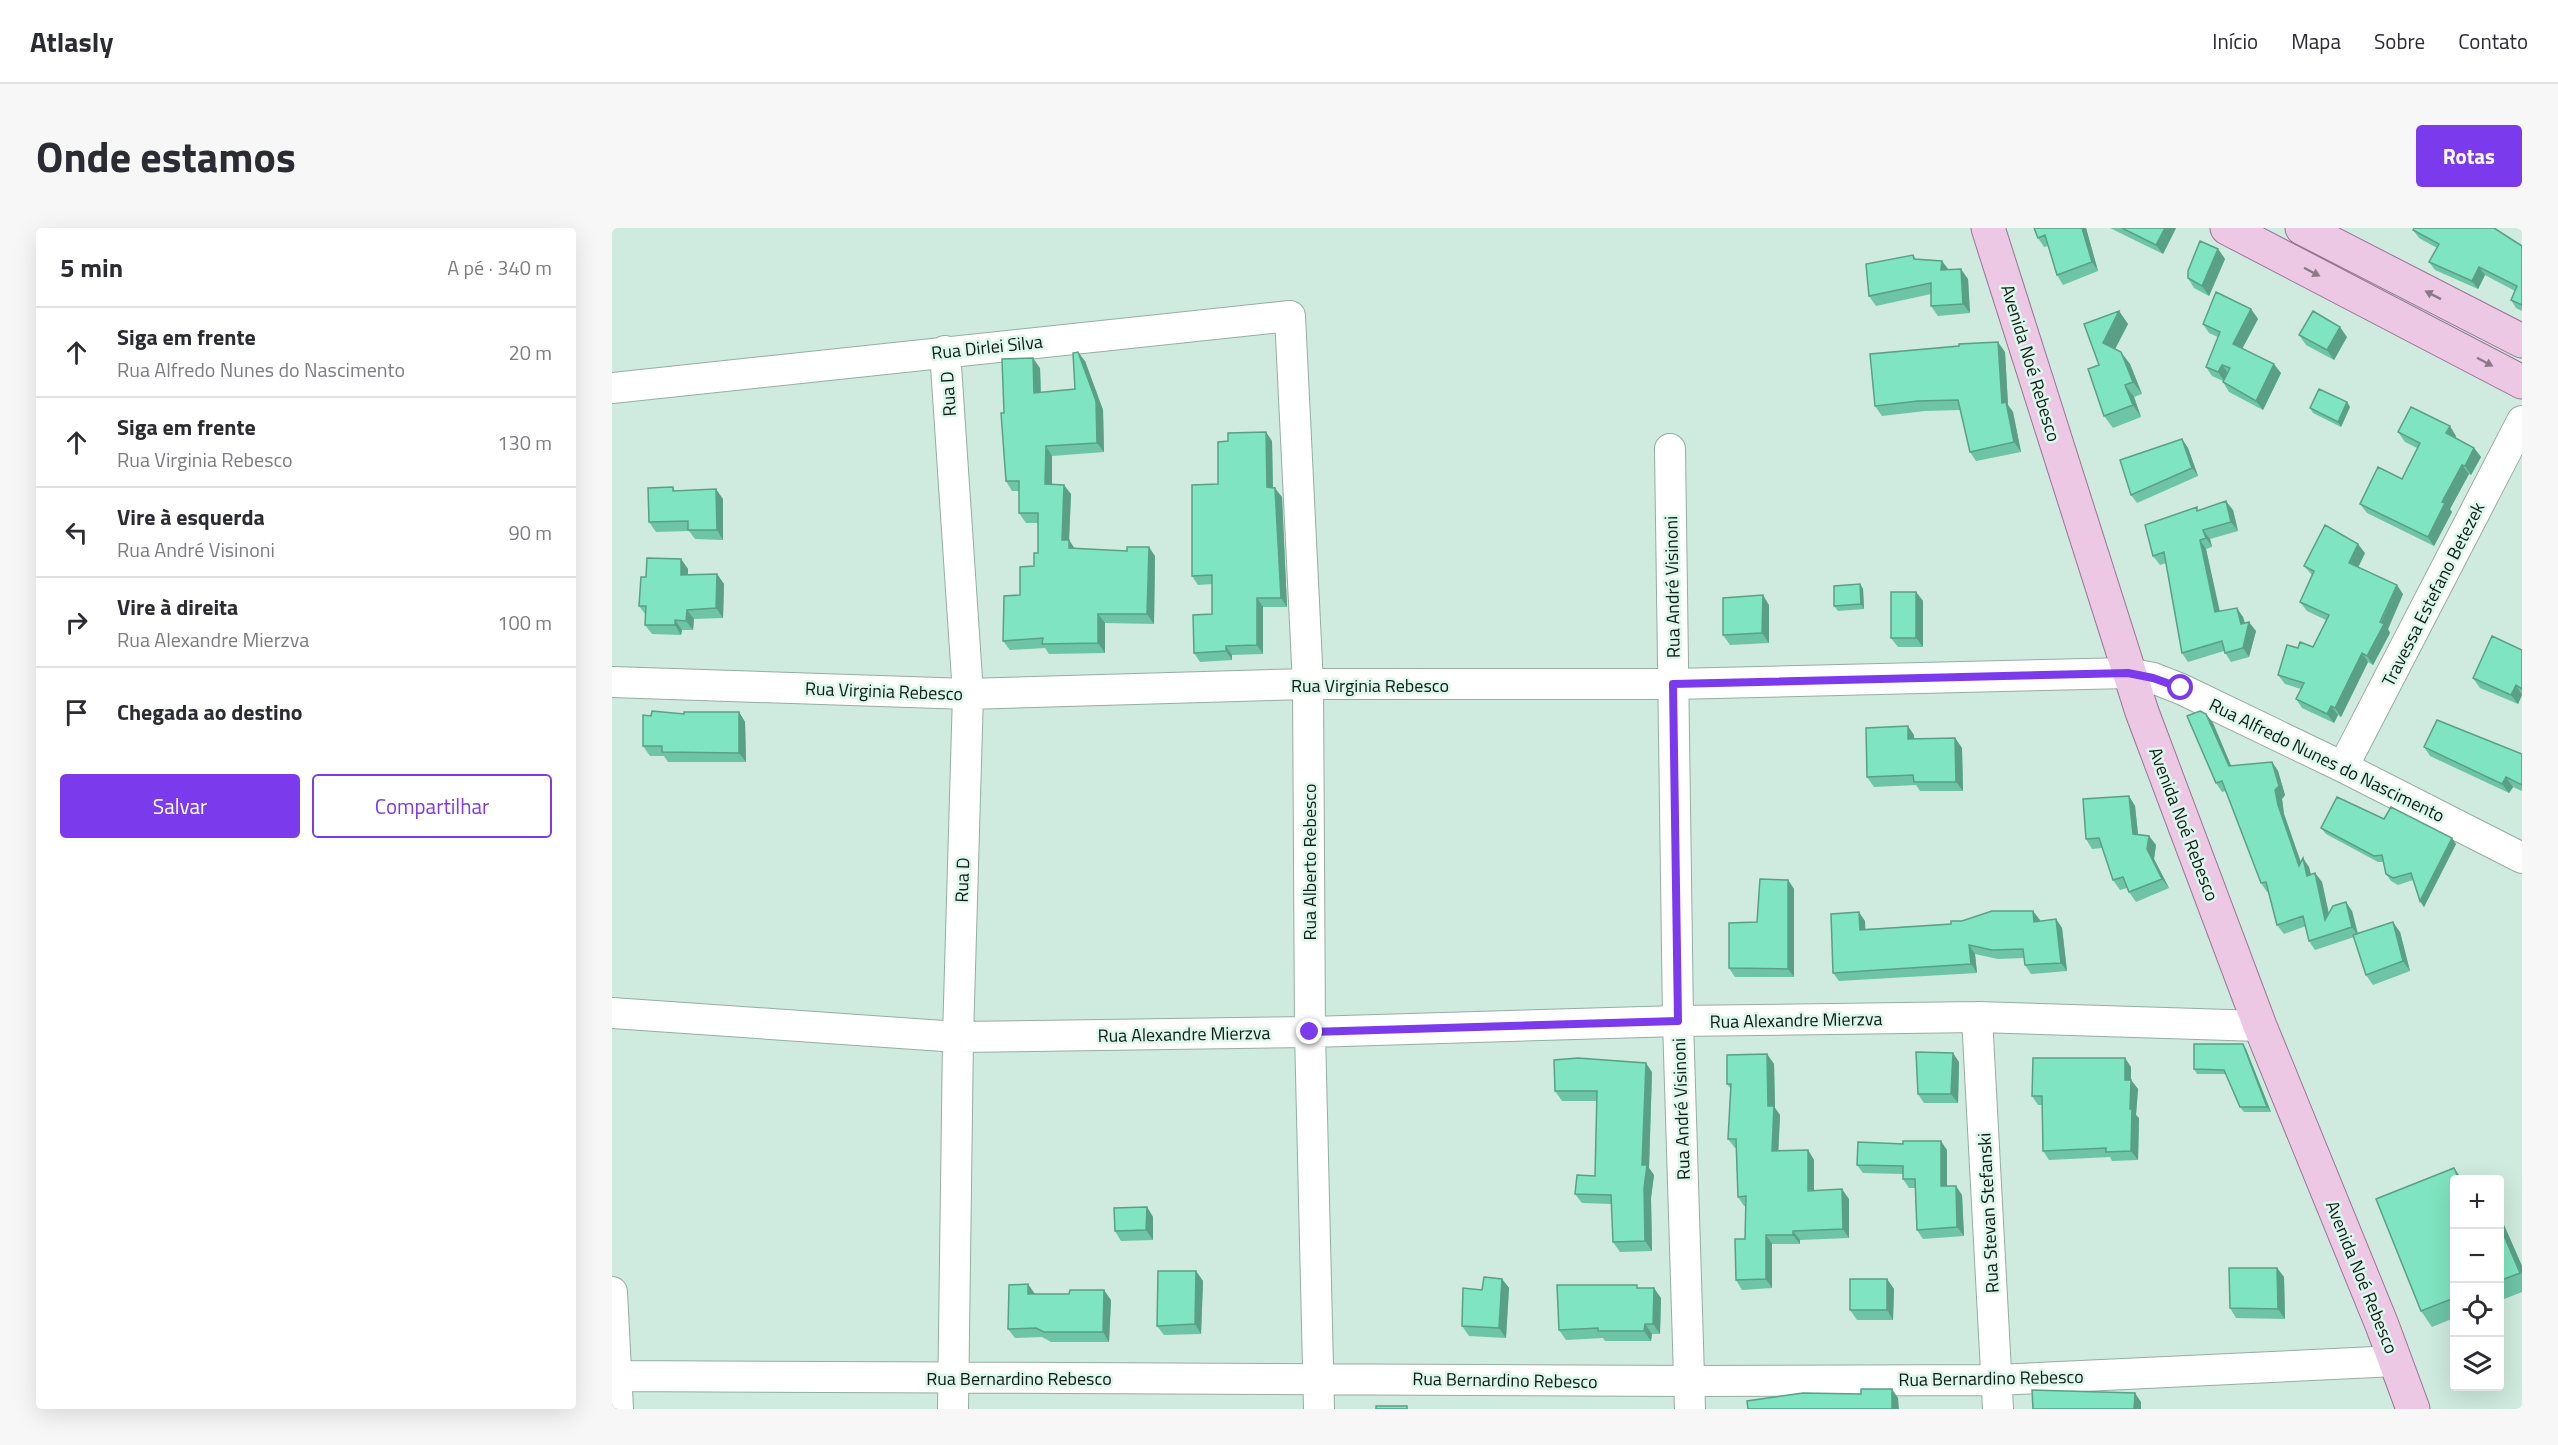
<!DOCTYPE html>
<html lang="pt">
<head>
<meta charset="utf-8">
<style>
  :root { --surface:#fff; --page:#f7f7f7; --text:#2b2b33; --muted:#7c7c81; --line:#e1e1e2; --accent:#7c3aed }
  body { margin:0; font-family:"Titillium Web",sans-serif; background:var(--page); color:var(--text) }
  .controls { position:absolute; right:18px; bottom:18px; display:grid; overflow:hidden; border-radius:6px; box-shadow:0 6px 24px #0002 }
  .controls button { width:54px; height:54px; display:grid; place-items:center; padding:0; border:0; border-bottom:2px solid var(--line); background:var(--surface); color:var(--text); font:30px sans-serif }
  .stop { position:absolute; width:18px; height:18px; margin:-14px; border:4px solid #7c3aed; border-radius:50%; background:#fff }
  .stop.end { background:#7c3aed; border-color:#fff; box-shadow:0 2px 6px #0008 }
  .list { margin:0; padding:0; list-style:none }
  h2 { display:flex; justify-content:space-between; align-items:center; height:78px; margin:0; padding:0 24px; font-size:26px }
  h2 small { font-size:20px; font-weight:400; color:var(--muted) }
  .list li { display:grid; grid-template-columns:39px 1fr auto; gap:18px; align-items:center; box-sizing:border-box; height:90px; padding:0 24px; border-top:2px solid var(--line) }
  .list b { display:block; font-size:22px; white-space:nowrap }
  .list p { margin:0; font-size:20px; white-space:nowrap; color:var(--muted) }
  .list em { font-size:20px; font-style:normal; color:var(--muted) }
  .actions { display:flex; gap:12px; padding:18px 24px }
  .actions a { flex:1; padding:14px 0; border:2px solid var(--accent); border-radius:6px; text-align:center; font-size:21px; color:var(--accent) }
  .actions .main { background:var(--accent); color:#fff }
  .icon { flex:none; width:33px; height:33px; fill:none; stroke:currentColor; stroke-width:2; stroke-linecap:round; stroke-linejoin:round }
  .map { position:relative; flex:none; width:1910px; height:1181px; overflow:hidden; border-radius:6px }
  header { display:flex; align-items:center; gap:36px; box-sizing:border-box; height:84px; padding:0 30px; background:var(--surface); border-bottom:2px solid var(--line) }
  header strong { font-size:28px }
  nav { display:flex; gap:33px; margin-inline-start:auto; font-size:21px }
  .intro { display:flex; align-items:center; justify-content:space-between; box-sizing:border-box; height:144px; padding:0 36px }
  h1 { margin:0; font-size:42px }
  .button { padding:15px 27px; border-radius:6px; background:var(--accent); color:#fff; font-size:21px; font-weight:700 }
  main { display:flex; gap:36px; padding:0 36px }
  aside { flex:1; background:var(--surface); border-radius:6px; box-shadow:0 6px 24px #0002 }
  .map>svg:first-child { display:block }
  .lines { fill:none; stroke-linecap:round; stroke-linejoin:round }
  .minor-casing { stroke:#94aea3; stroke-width:32 }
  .major-casing { stroke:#987492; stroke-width:35 }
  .minor { stroke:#fff; stroke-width:30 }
  .major { stroke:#edc8e5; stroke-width:33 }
  .wall { fill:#6dc4a6 }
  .shaded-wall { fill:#59a087 }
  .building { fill:#7fe4c1; stroke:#59a087; stroke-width:1.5 }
  .oneway { fill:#8a7a88 }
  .route { stroke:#7c3aed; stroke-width:8 }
  .labels { text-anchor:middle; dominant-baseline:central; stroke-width:5; stroke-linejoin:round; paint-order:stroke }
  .street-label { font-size:18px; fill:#111b17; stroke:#dcf7ec }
</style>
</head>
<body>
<header>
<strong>Atlasly</strong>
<nav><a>Início</a><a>Mapa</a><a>Sobre</a><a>Contato</a></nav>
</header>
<div class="intro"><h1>Onde estamos</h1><a class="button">Rotas</a></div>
<main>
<aside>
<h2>5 min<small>A pé · 340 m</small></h2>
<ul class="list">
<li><svg class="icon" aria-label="ahead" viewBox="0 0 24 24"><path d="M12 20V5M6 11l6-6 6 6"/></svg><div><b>Siga em frente</b><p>Rua Alfredo Nunes do Nascimento</p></div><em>20 m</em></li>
<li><svg class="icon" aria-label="ahead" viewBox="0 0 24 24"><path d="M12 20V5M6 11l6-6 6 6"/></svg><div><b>Siga em frente</b><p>Rua Virginia Rebesco</p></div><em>130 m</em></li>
<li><svg class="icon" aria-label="left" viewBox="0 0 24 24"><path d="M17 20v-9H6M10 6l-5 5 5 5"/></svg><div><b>Vire à esquerda</b><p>Rua André Visinoni</p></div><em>90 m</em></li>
<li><svg class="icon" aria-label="right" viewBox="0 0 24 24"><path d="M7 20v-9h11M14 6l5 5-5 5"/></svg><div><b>Vire à direita</b><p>Rua Alexandre Mierzva</p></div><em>100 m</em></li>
<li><svg class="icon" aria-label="arrive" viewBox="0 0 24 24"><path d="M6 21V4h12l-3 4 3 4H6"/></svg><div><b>Chegada ao destino</b></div></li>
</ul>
<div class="actions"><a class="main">Salvar</a><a>Compartilhar</a></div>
</aside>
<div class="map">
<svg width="1910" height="1181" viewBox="0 0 1910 1181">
  <rect width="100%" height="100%" fill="#cfeadf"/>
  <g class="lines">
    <defs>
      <path id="minor" d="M333,123l23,343 -10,343 -5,372
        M0,160l678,-72 18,368 2,348 9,377
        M1058,221l8,572 12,388
        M0,454l356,12 340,-10h365l455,-11 25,5 28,11 162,78 179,91
        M1731,539l179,-346
        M0,785l346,24 352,-5 368,-11 299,-4 283,9
        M1365,789l21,392
        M0,1064l6,117
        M3,1148l1075,5 308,-1 398,-19"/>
      <path id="major" d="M1376,0l154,484 118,314 122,299 31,84
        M1615,0l295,154
        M1690,0l220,113"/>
    </defs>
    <use href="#minor" class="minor-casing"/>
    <use href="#major" class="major-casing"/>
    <use href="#minor" class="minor"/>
    <use href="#major" class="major"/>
  </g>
  <path class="wall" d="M1422,0h52l12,43 -35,14 -6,-10 -9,-29 -4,1 -6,-9z
    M1498,0h66l-13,26z
    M1801,2l109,16v65l-6,-3 -5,-8 4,-9 -30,-16 -7,14 -43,-19 -6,-8 8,-14 -18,-10z
    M1606,21l7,10 -16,37 -15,-8 -6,-10z
    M1301,27l3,4 32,11 20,9 2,34 -32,3 -7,-10v-12l-55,12 -7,-10z
    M1639,81l7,10 -16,29 39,25 -18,37 -34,-18 -6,-10v-1l-11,-5 -6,-9 12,-30 -9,-4 -6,-9z
    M1507,83l9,13 -13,25 15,15 12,30 -8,3 7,20 -28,11 -9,-12 -5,-51z
    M1687,107l48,2 -13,23 -28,-15z
    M1393,124l3,53 5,7 8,40 -45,9 -6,-9 -10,-42 -35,1 -43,5 -7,-10z
    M473,133l18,49 1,42 -52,4v28l19,10 -2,46 6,9 80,7 -1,68 -49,-1v30l-56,1 -4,-6 -35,2 -7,-9 17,-46 14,-29 4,-13v-30h-12l-7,-10v-22h-7l-6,-10 -2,-68 36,-45 1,25 34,-4z
    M1735,174l3,5 -9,20 -28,-14 -3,-5z
    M1786,204l58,4 -1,1 19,11 7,9 -10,18 -2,-1 -19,35 2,3 -18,34 -67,-33 -7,-9 42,-25 15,-31 -12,-6z
    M1570,211l6,9 10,28 -61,27 -6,-8z
    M660,213l1,47 9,9 5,110h-24v47l-31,1v5l-32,2 -6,-9 18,-39v-30l-14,1 -6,-9 26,-92z
    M61,259l2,4 48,8v41l-28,-1 -6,-8 -33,1 -7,-10z
    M1587,282h34l5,21 -28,8 2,8 -6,2 13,62 24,6 2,6 11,8 -7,26 -18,5 -7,-11 -36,11 -6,-9 -16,-90 -6,2 -7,-9z
    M1753,325l-7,14 45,27 -15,35 2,4 -17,32 -5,-3 -27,55 -3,-2 -4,8 -32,-15 -6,-9 5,-10 -16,-5 -7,-9 20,-27 15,-1 13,-27 -19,-9 -7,-9 12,-27 -8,-9z
    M69,331l7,10v6l29,-1 7,10 -1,34 -29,1 -1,11h-11l-1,5 -29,-1 -7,-9 1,-10 -7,-9 7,-29z
    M1248,356l3,5 1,20 -26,2 -4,-5z
    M1304,364l7,9v46h-25l-7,-9z
    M1157,377v38l-39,2 -7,-10z
    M1910,422v45l-4,9 -38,-16 -7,-10z
    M127,484l6,10 1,40h-78l-4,-6h-14l-7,-10 8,-30z
    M1594,486l7,9 18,43 41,-4 6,9 7,24 -3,4 2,15 17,48 8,5 2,7 4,-1 7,9 7,32 23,-3 6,22 42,-1 10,39 -37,14 -7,-10 -12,-38 -39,13 -6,-9 -3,-15 -22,8 -7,-9 -9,-33h-1l-6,-9 -35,-92 -4,1 -6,-9z
    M1302,507v4l41,-1 7,10 1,43h-43l-4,-6 -42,2 -7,-10z
    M1812,519l98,7v37l-9,-4 -4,6 -79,-37z
    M1517,568l6,10 3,28 11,2 7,9 -2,14 15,29 -33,14 -7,-10 -2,-4 -7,2 -7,-10 -11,-32 -10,1 -6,-10z
    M1772,591l72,25 -32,63 -4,-6 -7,-21 -15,5 -7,-4 -5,-7 -3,-12h-5l-52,-28 -5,-6z
    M1176,652l6,9v88h-59l-6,-9 28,-46z
    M1421,683l7,10 16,-2 6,9 5,43 -36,3 -6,-9 -1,-7 -26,1 -23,-5 2,19 -138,8 -6,-8 32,-52v8l86,-5 11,-3z
    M1634,821l25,63h-27l-4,-5 -14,-33h-29l-3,-5z
    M1155,826l7,10 1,44 5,7 -2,36 30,-1 6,10v31l35,8v39l-49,2v4h-28v44l-30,2 -6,-10 9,-41 1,-33h-2l-6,-9 -2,-49h-1l-7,-9 3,-50 -4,-5z
    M1347,834l-1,41h-34l-6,-9z
    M1519,839v13l7,9 -2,26 3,3 -1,42 -26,1 -2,-4 -61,3 -6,-9 -1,-46h-4l-6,-9z
    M1040,844l-3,96 5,7 -3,23 1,53 -32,1 -7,-10 -1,-38 -30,-1 -7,-9 20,-18 2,-75h-35l-7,-10z
    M1335,922v36l15,9 2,41 -41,3 -6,-9 -2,-42h-6l-6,-9v-5l-40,-1 -6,-8z
    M1842,951v139l-22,9 -11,-16z
    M535,979l6,10v23l-32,1 -6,-10z
    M1887,990l5,7 18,41v26l-23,9z
    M1665,1040l7,9 1,42 -49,-1 -6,-10z
    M584,1043l7,10 -2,53 -37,1 -7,-9z
    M890,1051l7,9 -3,50 -37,-2 -7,-10 20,-36z
    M1275,1051l7,10 -1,31h-36l-7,-10z
    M1026,1060l23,10 -1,36h-8l-1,7h-46l-2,-3 -37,2 -7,-10z
    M423,1066l76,6 -2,42h-58l-9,-5 -27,1 -7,-9z"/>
  <path class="shaded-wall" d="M1470,0h4l12,43 -6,-9z
    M1553,0h11l-13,26 -7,-9z
    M1606,21l7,10 -16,37 -7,-10z
    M1330,33l7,9h-8z
    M1867,39l6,8 -7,14 -6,-8z
    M1349,41l7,10 2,34 -7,-9z
    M1639,81l7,10 -18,34 -7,-9z
    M1507,83l9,13 -16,31 -9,-12z
    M1728,99l7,10 -13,23 -7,-10z
    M1386,114l7,10 3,53 5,7 8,40 -7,-10 -12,-39z
    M466,124l7,9 18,49 1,42 -7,-9z
    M1509,124l9,12 12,30 -9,-12z
    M421,130l7,10 1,35 -7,-10z
    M1662,136l7,9 -18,37 -7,-9z
    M1610,137l7,9 -4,8 -7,-10z
    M1513,157l9,12 7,20 -8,-12z
    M1735,174l3,5 -9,20 -3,-5z
    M1838,198l6,10 -3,6 -7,-9z
    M654,204l6,9 1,55 -6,-9z
    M1570,211l6,9 10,28 -6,-8z
    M434,218l6,10v38l-7,-10z
    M1862,220l7,9 -10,18 -6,-9z
    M1850,237l7,9 -19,35 2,3 -18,34 -6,-9 14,-35z
    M452,257l7,9 -2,46 6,9 1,9 -14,-18z
    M663,260l7,9 5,110 -6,-9z
    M104,261l7,10v41l-6,-10z
    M1614,273l7,9 5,21 -7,-9z
    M1591,302l7,9 2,8 -6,-9z
    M1588,312l6,9 16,72 -7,-9z
    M1746,316l7,9 -9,19 -7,-9z
    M537,319l6,9 -1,68 -7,-10z
    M69,331l7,10v15l-7,-9z
    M105,346l7,10 -1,34 -7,-10z
    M1248,356l3,5 1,20 -3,-5z
    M1785,357l6,9 -15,35 2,4 -17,32 -6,-9z
    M1304,364l7,9v46l-7,-9z
    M1151,367l6,10v38l-7,-10z
    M645,370l6,9v47l-6,-9z
    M1625,380l6,9 4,14 2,-9 7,9 -7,26 -6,-9 -2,-24z
    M75,382l7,9 -1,11 -7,-9z
    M486,386l7,9v30l-7,-10z
    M63,392l7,10 -1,5 -6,-10z
    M614,418l6,9v5l-6,-9z
    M1750,425l6,9 -27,55 -6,-9z
    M1904,457l6,10 -4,9 -7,-9z
    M1719,478l7,9 -4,8 -7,-9z
    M127,484l6,10 1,40 -7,-9z
    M1594,486l7,9 22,52 -6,-9z
    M1296,498l6,9 1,13 -7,-9z
    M1343,510l7,10 1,43 -7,-9z
    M1660,534l6,9 7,24 -3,4 2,15 21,61 -6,-9 -21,-61z
    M1894,549l7,10 -4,6 -7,-9z
    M1517,568l6,10 4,37 -6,-9z
    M1537,608l7,9 -2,14 15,29 -7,-9 -15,-30z
    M1840,610l4,6 -32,63 -4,-6z
    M1691,630l6,9 4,18 -6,-9z
    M1703,645l7,9 10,47 -7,-9z
    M1176,652l6,9v88l-6,-8z
    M1734,674l6,9 6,25 -6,-9z
    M1421,683l7,9v11l-6,-9z
    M1247,684l6,9 1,17 -6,-8z
    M1444,691l6,9 5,43 -6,-8z
    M1781,694l7,10 10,39 -7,-10z
    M1357,717l6,9 2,19 -6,-9z
    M1631,816l3,5 25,63 -4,-5z
    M1341,825l6,9 -1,41 -7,-9z
    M1155,826l7,10 1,44 5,7 -2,45 -6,-9 -4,-45z
    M1513,830l6,9v15v-2l7,9 -2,26 3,3 -1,42 -7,-9 -6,-71z
    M1034,835l6,9 -3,96 5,7 -3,23 1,53 -7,-10 -3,-76z
    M1329,913l6,9v45l-6,-9z
    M1196,922l6,10v40l-6,-9z
    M1842,940l8,11h-3z
    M1344,958l6,9 2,41 -7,-9z
    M1230,961l7,10v39l-6,-9z
    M535,979l6,10v23l-7,-10z
    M1887,990l5,7 18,41v9l-23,-51z
    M1181,1003l7,9v4l-7,-9z
    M1154,1007l6,9v44l-6,-9z
    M1665,1040l7,9 1,42 -7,-10z
    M584,1043l7,10 -2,53 -6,-10z
    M890,1051l7,9 -3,50 -7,-10z
    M1275,1051l7,10 -1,31 -6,-10z
    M416,1056l7,10h-7z
    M1042,1060l7,10 -1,36 -7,-10z
    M492,1062l7,10 -2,42 -6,-10z
    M1033,1096l7,10 -1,7 -7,-10z
    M1280,1161l6,9 1,11h-7z
    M1523,1165l6,9v7h-7z"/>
  <path class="building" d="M1422,0h48l10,34 -35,13 -12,-40 -7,3z
    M1510,0h43l-9,17z
    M1802,0h80l28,18v59l-11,-5 6,-14 -38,-19 -7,14 -43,-19 10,-18 -26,-14z
    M1588,13l18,8 -16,37 -14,-8v-7z
    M1301,27l1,4 28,2 -1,9 20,-1 2,35 -32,2v-23l-62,13 -3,-32z
    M1604,64l35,17 -18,35 41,20 -18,37 -33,-19 7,-14 -8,-3 -4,7 -12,-5 14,-35 -17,-8z
    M1507,83l-16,32 18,9 12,30 -8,3 8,20 -29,11 -16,-47 11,-4 -15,-41z
    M1701,83l27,16 -13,23 -28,-15z
    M1386,114l4,61 4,-1 8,40 -44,10 -12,-52 -40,1 -43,5 -5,-52 89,-8v-2z
    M466,124l18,49 1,42 -51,3 -1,38 19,1 -2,55h7v8l58,3v-4h22l-2,67h-49v29l-56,1 1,-6 -40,3 1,-45 16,-1v-28l14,-1v-13h4v-40h-19v-32h-13l-5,-68h3l-2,-54 31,-1 1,35 41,-4 -2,-36z
    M1707,161l28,13 -9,20 -28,-14z
    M1799,179l39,19 -4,7 28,15 -9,18 -3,-1 -20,37 3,1 -17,34 -68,-33 18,-37 24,12 18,-36 -22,-11z
    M654,204l1,55 8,1 6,110h-24v47l-31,1v5l-32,2 -1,-38 19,-1v-39l-20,1v-91l26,-1v-42l10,-1v-8z
    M1570,211l10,29 -61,27 -11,-35z
    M61,259v4l43,-2 1,41h-29v-9l-39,1 -1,-34z
    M1614,273l5,21 -28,8 3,8 -6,2 15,72 22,-4 4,16 8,-2 -6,26 -18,5 -3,-12 -40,12 -18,-101 -11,4 -8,-31 52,-18v4z
    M1713,297l33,19 -9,19 48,22 -17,37 4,2 -17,32 -5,-3 -27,55 -4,-2 -4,8 -31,-15 8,-16 -26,-8 9,-30 11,3 2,-6 13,5 16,-32 -29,-13 14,-31 -10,-5z
    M35,330l34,1v16l36,-1 -1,34 -29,2 -1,11 -11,-1v5h-30l1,-19h-7l2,-29h5z
    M1248,356l1,20 -27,2v-20z
    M1279,364h25v46h-25z
    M1151,367l-1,38 -39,2v-37z
    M1880,408l30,14v39l-6,-4 -5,10 -38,-17z
    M40,483l32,3v-2h55v41l-77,-1v-6h-19v-31l8,1z
    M1588,483l6,3 23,52 43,-4 7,24 -4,4 3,15 21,61 4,-8 4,18 8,-3 10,47 8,-14 13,-4 6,25 -43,14 -6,-25 -26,9 -11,-43 -5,1 -39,-102 -6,2 -29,-67z
    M1825,492l85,34v31l-16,-8 -4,7 -78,-37z
    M1296,498v13l47,-1 1,44h-42l-1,-7 -46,2 -1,-49z
    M1517,568l4,38 16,2 -2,13 15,30 -33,13 -6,-15 -10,3 -14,-42 -13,1 -3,-40z
    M1725,569l47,22 7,-12 61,31 -32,63 -9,-28 -18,5 -7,-4 -4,-19 -8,1 -53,-28z
    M1148,651l28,1v89l-59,-1v-45l28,-1z
    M1380,683h41l1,11 22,-3 5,44 -36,2 -2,-16 -31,1 -23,-5 2,19 -138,9 -2,-59 28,-2 1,18 91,-6v-3h11z
    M1781,694l10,39 -37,14 -13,-40z
    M1582,816h49l24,63h-27l-16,-37 -30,-1z
    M1304,824l37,1 -2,41h-33z
    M1155,826l1,52h6l-2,45 36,-1v41l34,-2 1,40 -50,2v4h-27v44l-30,1 -1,-41h10l1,-43 -8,1 -2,-58h-8l3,-55h-4v-29z
    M966,830l68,5 -4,102h5l-3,23 1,53 -32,1 -2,-47 -36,-1 2,-19 18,1 2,-85h-42l-1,-31z
    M1421,830h92v22h6l-1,29h2l-1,42 -25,1v-4l-63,3 -1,-55h-10z
    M1291,913h38v45h15l1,41 -40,3 -2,-51h-12v-13l-46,-1 1,-23 45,2z
    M1842,940l5,11h-5v119l-33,13 -45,-112z
    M535,979l-1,23 -31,1 -1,-23z
    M1887,996l21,49 -21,8z
    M1617,1040h48l1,41 -48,-1z
    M546,1043h38l-1,53 -38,2z
    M872,1049l18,2 -3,49 -37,-2 1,-38 19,2z
    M1238,1051h37v31h-37z
    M416,1056v10h41l1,-4h34l-1,42h-59l-8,-4 -28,1 1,-44z
    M945,1057h80v3h17l-1,36h-8l-1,7h-46v-3l-39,2z
    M1249,1161h31v20h-144l-1,-8 56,-8 58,1z
    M1420,1162l103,3 -1,16h-101z
    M764,1178h31v3h-31z"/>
  <defs><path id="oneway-solid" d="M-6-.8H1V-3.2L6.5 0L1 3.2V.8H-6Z" transform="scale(1.5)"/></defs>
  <g class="oneway">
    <use href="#oneway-solid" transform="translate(1700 44) rotate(28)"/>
    <use href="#oneway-solid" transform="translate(1821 67) rotate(-153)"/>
    <use href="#oneway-solid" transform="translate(1873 134) rotate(28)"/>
  </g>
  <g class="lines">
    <path class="route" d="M698,804l368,-11 -5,-337 455,-11 25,5 28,10"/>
  </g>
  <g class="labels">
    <g class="street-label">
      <text transform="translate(375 119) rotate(-6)">Rua Dirlei Silva</text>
      <text transform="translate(1419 135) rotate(73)">Avenida Noé Rebesco</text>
      <text transform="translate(336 166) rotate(-94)">Rua D</text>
      <text transform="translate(1060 359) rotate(-91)">Rua André Visinoni</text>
      <text transform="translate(1821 366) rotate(-63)">Travessa Estefano Betezek</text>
      <text x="758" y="457">Rua Virginia Rebesco</text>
      <text transform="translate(272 463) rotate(2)">Rua Virginia Rebesco</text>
      <text transform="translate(1715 532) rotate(26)">Rua Alfredo Nunes do Nascimento</text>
      <text transform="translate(1572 596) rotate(69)">Avenida Noé Rebesco</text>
      <text transform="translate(697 634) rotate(-90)">Rua Alberto Rebesco</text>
      <text transform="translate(350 652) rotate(-88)">Rua D</text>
      <text transform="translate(1184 792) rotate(-1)">Rua Alexandre Mierzva</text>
      <text transform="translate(572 806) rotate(-1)">Rua Alexandre Mierzva</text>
      <text transform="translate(1069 881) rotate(-92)">Rua André Visinoni</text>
      <text transform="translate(1376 985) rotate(-93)">Rua Stevan Stefanski</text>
      <text transform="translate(1750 1049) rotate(68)">Avenida Noé Rebesco</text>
      <text x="407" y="1150">Rua Bernardino Rebesco</text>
      <text transform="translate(1379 1150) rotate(-1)">Rua Bernardino Rebesco</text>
      <text transform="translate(893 1152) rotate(1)">Rua Bernardino Rebesco</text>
    </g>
  </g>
</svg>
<div class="controls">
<button>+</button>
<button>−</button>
<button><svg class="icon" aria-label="locate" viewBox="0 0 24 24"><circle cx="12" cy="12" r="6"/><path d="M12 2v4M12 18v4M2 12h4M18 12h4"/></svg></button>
<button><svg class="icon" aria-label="layers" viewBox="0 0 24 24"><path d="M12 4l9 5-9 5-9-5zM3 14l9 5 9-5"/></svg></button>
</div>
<div class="stop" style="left:1569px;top:460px"></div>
<div class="stop end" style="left:698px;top:804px"></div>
</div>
</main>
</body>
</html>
